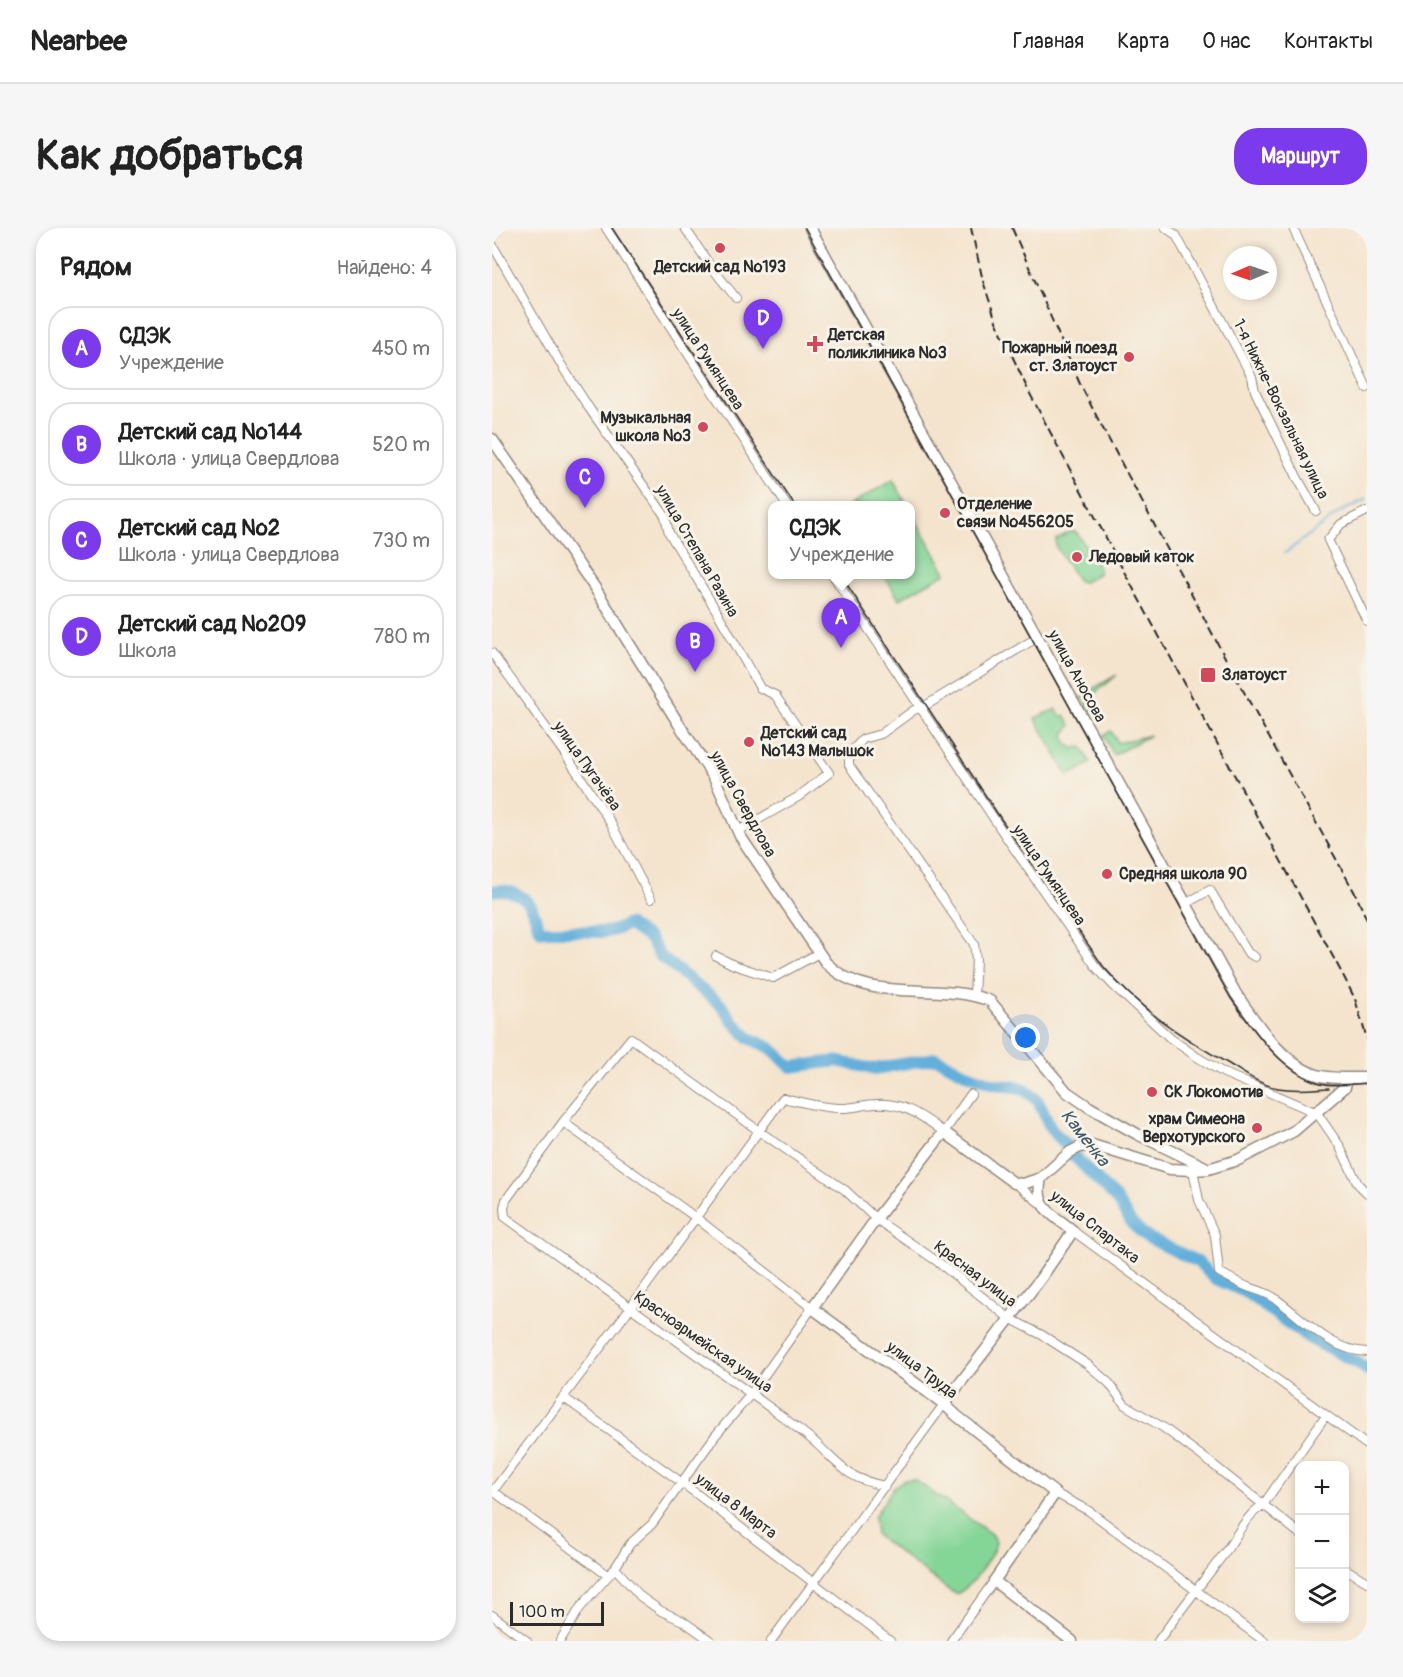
<!DOCTYPE html>
<html lang="ru">
<head>
<meta charset="utf-8">
<style>
  :root { --surface:#fff; --page:#f6f6f6; --text:#222; --muted:#767676; --line:#e0e0e0; --accent:#7c3aed }
  body { margin:0; font-family:Pangolin,sans-serif; background:var(--page); color:var(--text) }
  .controls { position:absolute; right:18px; bottom:18px; display:grid; overflow:hidden; border-radius:12px; box-shadow:0 3px 9px #0003 }
  .controls button { width:54px; height:54px; display:grid; place-items:center; padding:0; border:0; border-bottom:2px solid var(--line); background:var(--surface); color:var(--text); font:30px sans-serif }
  .compass { position:absolute; left:731px; top:18px; width:54px; height:54px; border-radius:50%; background:var(--surface); box-shadow:0 3px 9px #0003; rotate:268deg }
  .scale { position:absolute; left:18px; bottom:15px; width:94px; box-sizing:border-box; padding-left:6px; border:3px solid #2b2b2b; border-top:0; font-size:16px; line-height:21px; white-space:nowrap; color:#2b2b2b; -webkit-text-stroke:4px #f7f3e8; paint-order:stroke }
  .you { position:absolute; left:534px; top:810px; width:21px; height:21px; margin:-15px; border:4px solid #fff; border-radius:50%; background:#1a73e8; box-shadow:0 0 0 9px #1a73e833 }
  .badge { display:grid; place-items:center; width:39px; height:39px; border-radius:50%; background:var(--accent); color:#fff; font-size:20px; font-weight:700 }
  .pin { position:absolute; translate:-50% -50px; filter:drop-shadow(0 2px 3px #0008) }
  .pin::after { content:''; position:absolute; top:32px; width:21px; height:18px; background:inherit; clip-path:polygon(0 0,100% 0,50% 100%) }
  .popup { position:absolute; left:276px; top:273px; width:147px; height:78px; box-sizing:border-box; display:grid; place-content:center; border-radius:12px; background:var(--surface); filter:drop-shadow(0 2px 4px #0005); font-size:20px; white-space:nowrap; color:var(--muted) }
  .popup b { font-size:22px; color:var(--text) }
  .popup::after { content:''; position:absolute; left:50%; top:100%; margin-left:-12px; border:12px solid transparent; border-top-color:var(--surface) }
  .list { margin:0; padding:0; list-style:none }
  h2 { display:flex; justify-content:space-between; align-items:center; height:78px; margin:0; padding:0 24px; font-size:26px }
  h2 small { font-size:20px; font-weight:400; color:var(--muted) }
  .list li { display:grid; grid-template-columns:39px 1fr auto; gap:18px; align-items:center; box-sizing:border-box; height:84px; margin:0 12px 12px; padding:0 12px; border:2px solid var(--line); border-radius:24px }
  .list b { display:block; font-size:22px; white-space:nowrap }
  .list p { margin:0; font-size:20px; white-space:nowrap; color:var(--muted) }
  .list em { font-size:20px; font-style:normal; color:var(--muted) }
  .icon { flex:none; width:33px; height:33px; fill:none; stroke:currentColor; stroke-width:2; stroke-linecap:round; stroke-linejoin:round }
  .map { position:relative; flex:none; width:875px; height:1413px; overflow:hidden; border-radius:24px }
  header { display:flex; align-items:center; gap:36px; box-sizing:border-box; height:84px; padding:0 30px; background:var(--surface); border-bottom:2px solid var(--line) }
  header strong { font-size:28px }
  nav { display:flex; gap:33px; margin-inline-start:auto; font-size:21px }
  .intro { display:flex; align-items:center; justify-content:space-between; box-sizing:border-box; height:144px; padding:0 36px }
  h1 { margin:0; font-size:42px }
  .button { padding:15px 27px; border-radius:24px; background:var(--accent); color:#fff; font-size:21px; font-weight:700 }
  main { display:flex; gap:36px; padding:0 36px }
  aside { flex:1; background:var(--surface); border-radius:24px; box-shadow:0 3px 9px #0003 }
  .map>svg:first-child { display:block }
  .green { fill:#84d697; stroke:#588061; stroke-width:1.5 }
  .lines { fill:none; stroke-linecap:round; stroke-linejoin:round }
  .stream { stroke:#62afdb; stroke-width:2 }
  .river { stroke:#62afdb; stroke-width:12 }
  .street-casing { stroke:#90887c; stroke-width:10 }
  .secondary-casing { stroke:#90887c; stroke-width:13 }
  .street { stroke:#fff; stroke-width:8 }
  .secondary { stroke:#fff; stroke-width:10 }
  .tram { stroke:#2b2b2b; stroke-width:1.5 }
  .rail { stroke:#2b2b2b; stroke-width:2; stroke-dasharray:9 4.5; stroke-linecap:butt }
  .poi-dot { fill:#d1495b; stroke:#f7f3e8; stroke-width:2 }
  .labels { text-anchor:middle; dominant-baseline:central; stroke-width:6; stroke-linejoin:round; paint-order:stroke }
  .poi-label { font-size:16px; font-weight:bold; fill:#2b2b2b; stroke:#f7f3e8; text-anchor:start }
  .street-label { font-size:16px; fill:#2b2b2b; stroke:#f7f3e8 }
  .water-label { font-size:18px; font-style:italic; fill:#3e5969; stroke:#f7f3e8 }
</style>
</head>
<body>
<header>
<strong>Nearbee</strong>
<nav><a>Главная</a><a>Карта</a><a>О нас</a><a>Контакты</a></nav>
</header>
<div class="intro"><h1>Как добраться</h1><a class="button">Маршрут</a></div>
<main>
<aside>
<h2>Рядом<small>Найдено: 4</small></h2>
<ul class="list">
<li><span class="badge">A</span><div><b>СДЭК</b><p>Учреждение</p></div><em>450 m</em></li>
<li><span class="badge">B</span><div><b>Детский сад №144</b><p>Школа · улица Свердлова</p></div><em>520 m</em></li>
<li><span class="badge">C</span><div><b>Детский сад №2</b><p>Школа · улица Свердлова</p></div><em>730 m</em></li>
<li><span class="badge">D</span><div><b>Детский сад №209</b><p>Школа</p></div><em>780 m</em></li>
</ul>
</aside>
<div class="map">
<svg width="875" height="1413" viewBox="0 0 875 1413">
  <rect width="100%" height="100%" fill="#f7f3e8"/>
  <filter id="ink" filterUnits="userSpaceOnUse"><feTurbulence type="fractalNoise" baseFrequency=".0167" numOctaves="2"/><feDisplacementMap in="SourceGraphic" scale="12" xChannelSelector="R" yChannelSelector="G"/><feConvolveMatrix kernelMatrix="1 2 1 2 8 2 1 2 1" color-interpolation-filters="sRGB"/></filter>
  <filter id="wash" filterUnits="userSpaceOnUse"><feTurbulence type="fractalNoise" baseFrequency=".008" numOctaves="4" result="noise"/><feDisplacementMap in="SourceGraphic" scale="24" xChannelSelector="R" yChannelSelector="G"/><feGaussianBlur stdDeviation="1.35" result="paint"/><feColorMatrix in="noise" values="0 0 0 0 0 0 0 0 0 0 0 0 0 0 0 0 0 1.4 0 .05"/><feComposite in="paint" operator="in"/></filter>
  <g filter="url(#wash)">
    <rect width="100%" height="100%" fill="#f4e4cd"/>
    <path class="green" d="M401,252l14,25h-57z
      M418,282l36,63 -47,26 -15,-24 26,-1z
      M579,303l6,2 22,34v6l-15,9 -6,-1 -22,-34v-7z
      M625,447l-25,21 7,14 -7,4 -10,-19z
      M564,481l5,8 4,-2 6,11 -7,8 2,9 7,5 9,-1 9,16 -23,13 -33,-58z
      M619,503l7,12 32,-8 -36,20 -11,-20z
      M412,1252h11l76,54 5,8c-4,16 -25,46 -40,52l-7,-4 -73,-55 -2,-18 20,-30z"/>
    <g class="lines">
      <path class="stream" d="M793,325l55,-41 27,-13"/>
      <path class="river" d="M0,663c13,-3 33,3 40,17 3,7 4,15 9,23 11,0 23,0 34,0 22,0 32,5 53,-7l22,15 10,17 61,49 13,18 15,15 22,10 20,19 45,-6 38,8 62,-11 31,16 27,10 29,4 15,13 13,28 15,16 4,7 46,47 16,25 15,13 51,25 18,17 29,13 65,47 48,24 9,7"/>
    </g>
  </g>
  <g filter="url(#ink)">
    <g class="lines">
      <defs>
        <path id="street" d="M114,0l181,278
          M193,0l24,36 27,34
          M674,0l10,7 76,142 3,14 42,86 19,34
          M801,0l74,160
          M0,16l70,122 27,42 76,108 4,17 47,77 44,78 15,7 54,78 -31,24 -60,34
          M875,283l-26,13 -13,16 39,81
          M340,346l172,260 92,133 17,18 57,53 27,19 27,16 93,40 22,32 19,39 9,9
          M0,425l73,101 44,66 42,79
          M693,676l25,-14 38,63 7,4
          M224,728l18,9 39,13 46,-25
          M482,766l2,-34 -2,-16 -125,-179v-11l14,-15 18,-5 33,-24 11,-4 113,-69
          M701,942l6,30 16,35 4,37c9,5 19,11 29,15 9,3 17,5 25,10 31,21 55,53 94,55
          M524,956l25,20
          M581,1003l294,214
          M71,1169l118,85 209,159
          M393,1258c-36,-7 -43,-18 -68,-42 -11,-10 -23,-18 -34,-27l-278,-200 -1,-9 2,-8 57,-78 68,-84 128,93 86,59 31,29 62,43 71,56 33,17 45,29 22,19 16,22 39,23 47,35 89,71
          M563,1265l34,18 175,130
          M123,1340l26,29 20,14 22,10 28,20
          M852,1340l23,14
          M115,1347l-114,-84 137,-183 153,-210c19,4 37,10 56,10 13,1 25,-4 37,-4 28,-2 47,13 68,28l27,-38
          M0,1387l35,26
          M68,1413l20,-33 35,-40 15,-24 22,-20 63,-88 36,-42 61,-86 -117,-91 -132,-95
          M279,1413l173,-237
          M459,1413l43,-60
          M666,1413c21,-29 43,-57 65,-86 14,-18 21,-38 40,-50l63,-90
          M874,1413l1,-1"/>
        <path id="secondary" d="M318,0l426,766c20,28 48,74 85,82 15,3 31,2 46,2
          M0,211l103,149 83,135 37,56 25,57 86,127c43,43 112,17 164,38l77,91 22,15 48,27 68,33
          M452,1176l97,-126 32,-47c-21,-18 -39,-22 -32,-53
          M580,1413l-78,-60 61,-88 -98,-77 -13,-12 -132,-96 64,-89 68,-87 70,51 9,1 18,-6 29,-26 10,-5 12,-2 78,24 23,1 15,-1 30,-9 56,-29 51,-44 2,-9"/>
      </defs>
      <use href="#street" class="street-casing"/>
      <use href="#secondary" class="secondary-casing"/>
      <use href="#street" class="street"/>
      <use href="#secondary" class="secondary"/>
      <path class="tram" d="M120,0l183,278
        M313,0l425,769c22,31 52,76 90,86 14,4 33,1 47,0
        M348,346l161,245 102,147c35,42 78,71 126,98 15,9 31,21 49,24 17,3 34,1 51,0"/>
      <path class="rail" d="M479,0l12,53 13,40 32,69 93,176 223,411 11,22 12,40
        M520,0l68,156 19,37 129,242 128,232 11,25"/>
    </g>
  </g>
  <g class="poi-dot">
    <circle cx="228" cy="20" r="6"/>
    <path d="M320 107h6v6h6v6h-6v6h-6v-6h-6v-6h6z"/>
    <circle cx="637" cy="129" r="6"/>
    <circle cx="211" cy="199" r="6"/>
    <circle cx="453" cy="285" r="6"/>
    <circle cx="585" cy="329" r="6"/>
    <rect x="708" y="439" width="16" height="16" rx="3"/>
    <circle cx="257" cy="514" r="6"/>
    <circle cx="615" cy="646" r="6"/>
    <circle cx="660" cy="864" r="6"/>
    <circle cx="765" cy="900" r="6"/>
  </g>
  <g class="labels">
    <g class="poi-label">
      <text x="228" y="39" text-anchor="middle">Детский сад №193</text>
      <text x="336" y="107">Детская<tspan x="336" dy="18">поликлиника №3</tspan></text>
      <text x="625" y="120" text-anchor="end">Пожарный поезд<tspan x="625" dy="18">ст. Златоуст</tspan></text>
      <text x="199" y="190" text-anchor="end">Музыкальная<tspan x="199" dy="18">школа №3</tspan></text>
      <text x="465" y="276">Отделение<tspan x="465" dy="18">связи №456205</tspan></text>
      <text x="597" y="329">Ледовый каток</text>
      <text x="730" y="447">Златоуст</text>
      <text x="269" y="505">Детский сад<tspan x="269" dy="18">№143 Малышок</tspan></text>
      <text x="627" y="646">Средняя школа 90</text>
      <text x="672" y="864">СК Локомотив</text>
      <text x="753" y="891" text-anchor="end">храм Симеона<tspan x="753" dy="18">Верхотурского</tspan></text>
    </g>
    <g class="street-label">
      <text transform="translate(216 131) rotate(57)">улица Румянцева</text>
      <text transform="translate(789 181) rotate(64)">1-я Нижне-Вокзальная улица</text>
      <text transform="translate(205 323) rotate(60)">улица Степана Разина</text>
      <text transform="translate(585 448) rotate(61)">улица Аносова</text>
      <text transform="translate(95 538) rotate(55)">улица Пугачёва</text>
      <text transform="translate(251 576) rotate(61)">улица Свердлова</text>
      <text transform="translate(557 647) rotate(56)">улица Румянцева</text>
      <text transform="translate(603 999) rotate(38)">улица Спартака</text>
      <text transform="translate(483 1046) rotate(37)">Красная улица</text>
      <text transform="translate(211 1114) rotate(35)">Красноармейская улица</text>
      <text transform="translate(430 1142) rotate(37)">улица Труда</text>
      <text transform="translate(244 1278) rotate(37)">улица 8 Марта</text>
    </g>
    <g class="water-label">
      <text transform="translate(593 910) rotate(52)">Каменка</text>
    </g>
  </g>
</svg>
<div class="controls">
<button>+</button>
<button>−</button>
<button><svg class="icon" aria-label="layers" viewBox="0 0 24 24"><path d="M12 4l9 5-9 5-9-5zM3 14l9 5 9-5"/></svg></button>
</div>
<svg class="compass" viewBox="-18 -18 36 36"><path d="M0-13l5 13h-10z" fill="#e53935"/><path d="M0 13l5-13h-10z" fill="#767676"/></svg>
<div class="scale">100 m</div>
<div class="you"></div>
<div class="pin badge" style="left:349px;top:420px">A</div>
<div class="popup"><b>СДЭК</b>Учреждение</div>
<div class="pin badge" style="left:203px;top:444px">B</div>
<div class="pin badge" style="left:93px;top:280px">C</div>
<div class="pin badge" style="left:271px;top:121px">D</div>
</div>
</main>
</body>
</html>
